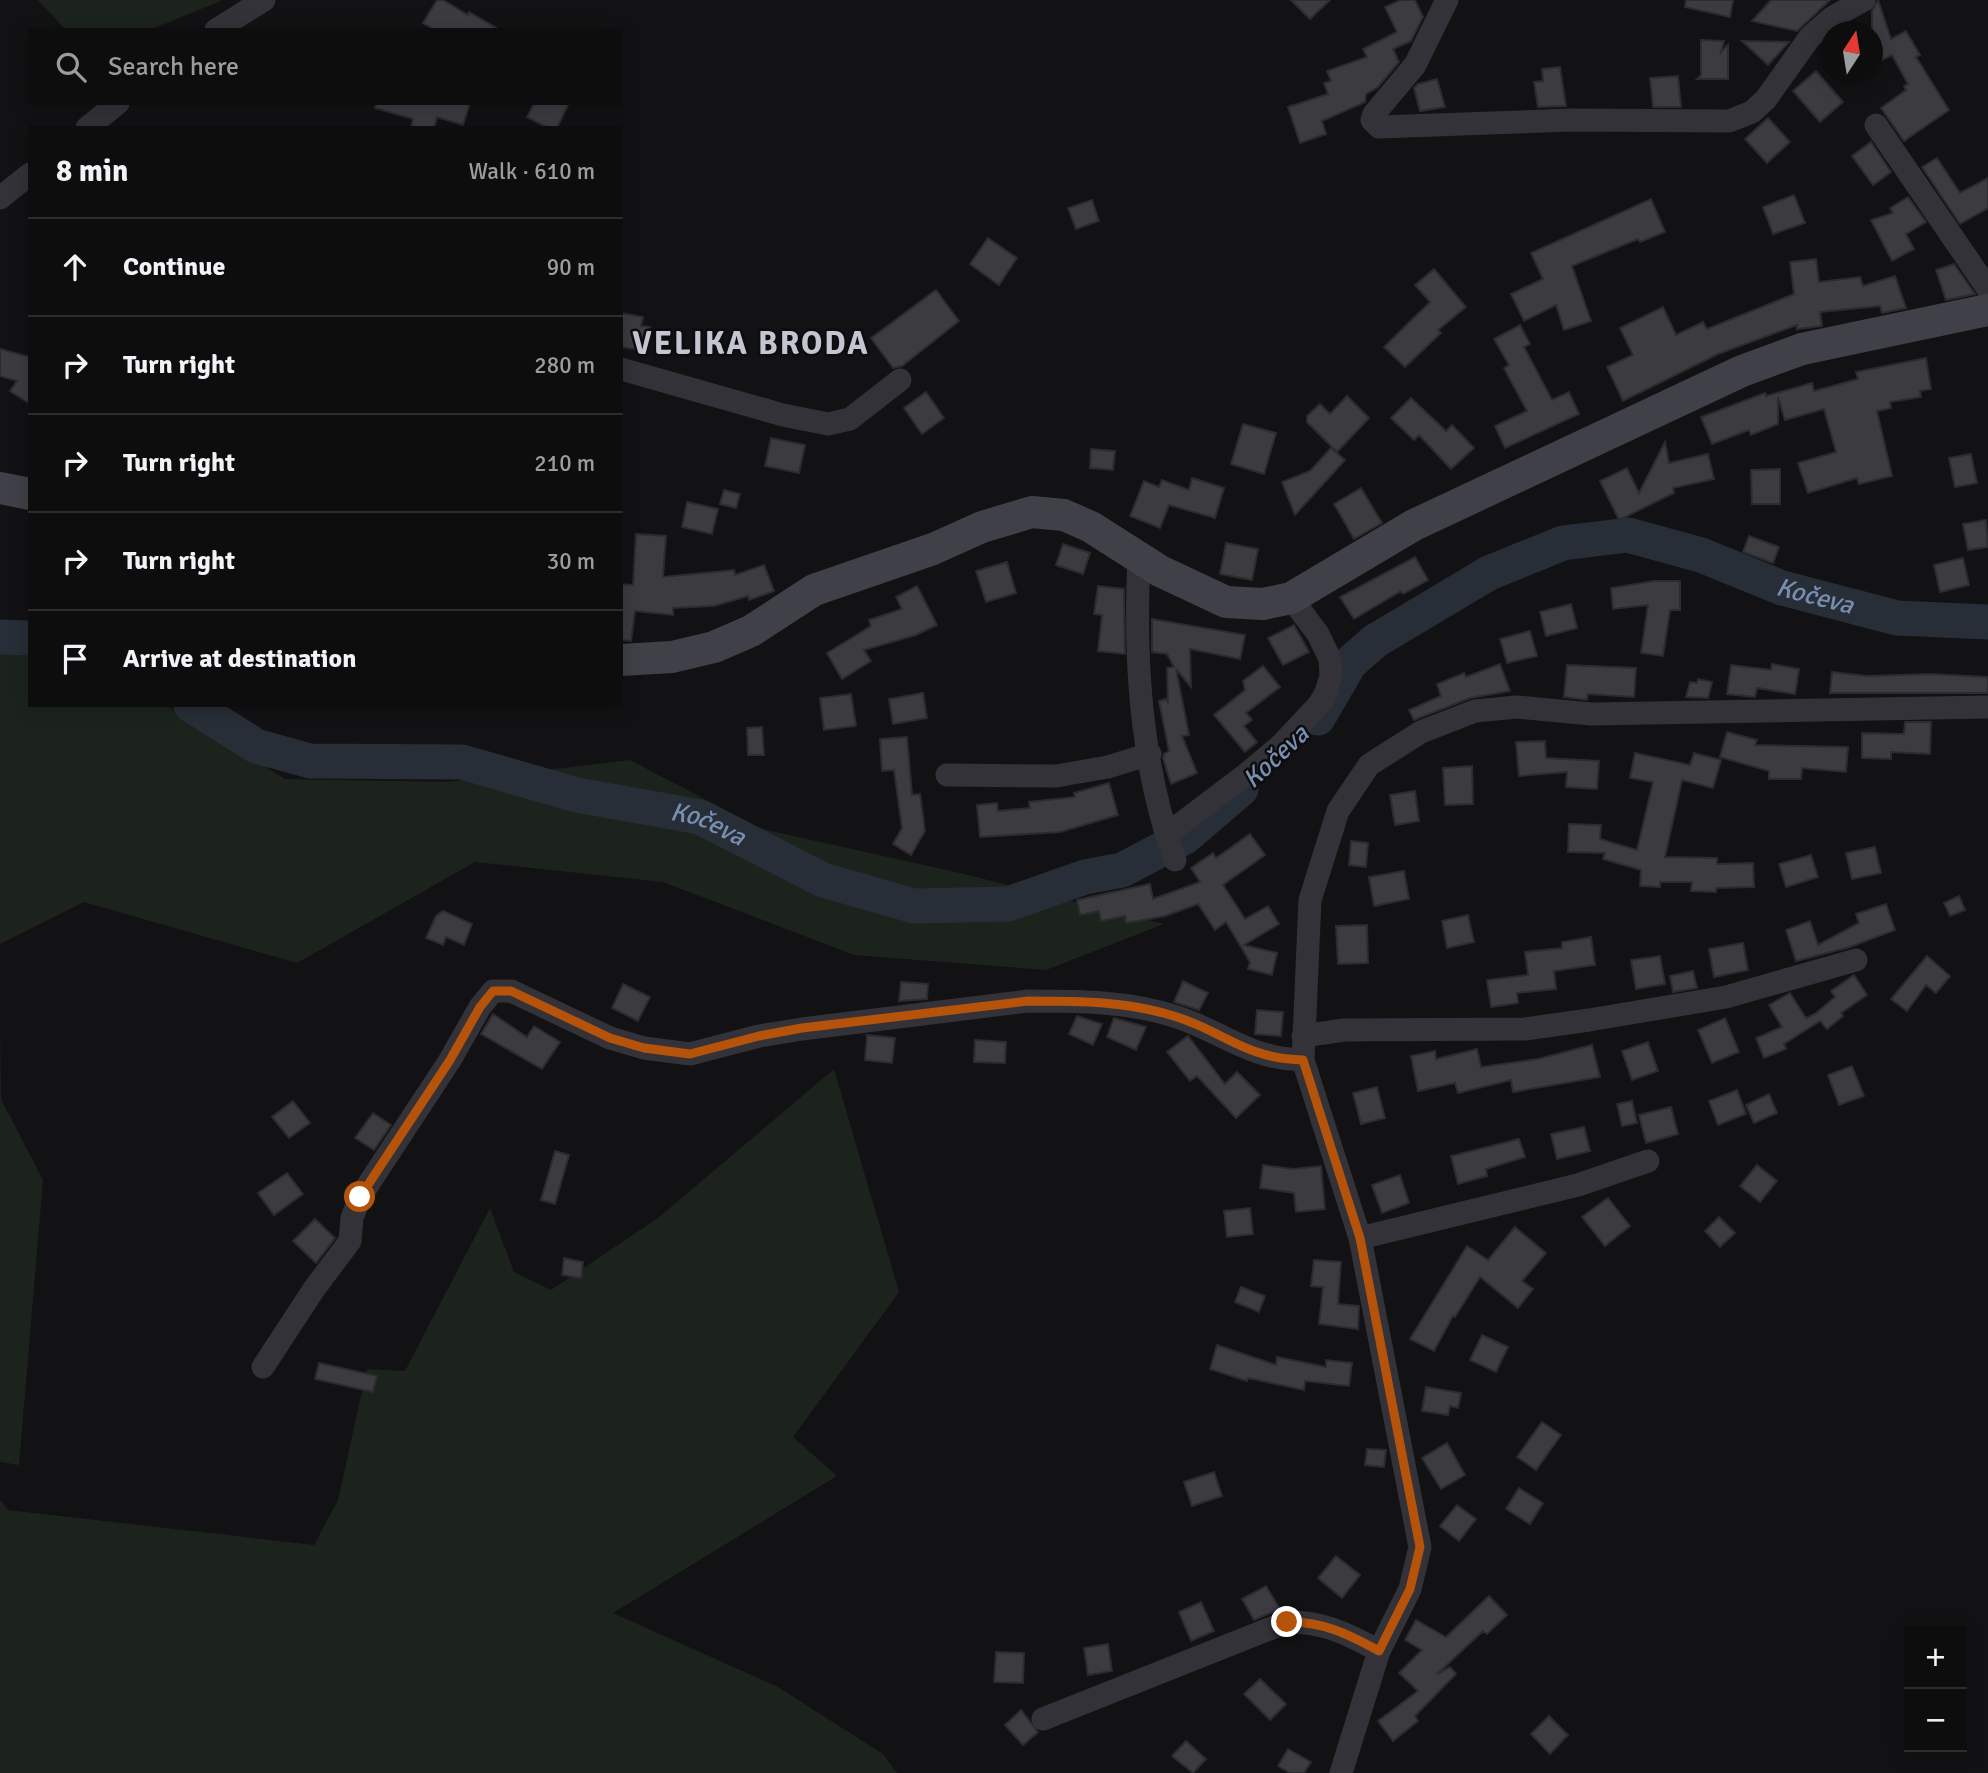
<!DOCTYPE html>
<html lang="en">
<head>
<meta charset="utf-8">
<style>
  :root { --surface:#0e0d0e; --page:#1c1b1c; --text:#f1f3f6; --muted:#9b9c9e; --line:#2e2d2e }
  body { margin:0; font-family:Signika,sans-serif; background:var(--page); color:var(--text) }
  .controls { position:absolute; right:21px; bottom:21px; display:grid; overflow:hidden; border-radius:0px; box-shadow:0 4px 18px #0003 }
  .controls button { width:63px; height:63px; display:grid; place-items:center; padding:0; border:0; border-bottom:2px solid var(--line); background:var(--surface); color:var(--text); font:35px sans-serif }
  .compass { position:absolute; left:1820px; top:21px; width:63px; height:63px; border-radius:50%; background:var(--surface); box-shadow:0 4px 18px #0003; rotate:12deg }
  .stop { position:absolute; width:21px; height:21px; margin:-16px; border:5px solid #b45309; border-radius:50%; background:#fff }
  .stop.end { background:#b45309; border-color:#fff; box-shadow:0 2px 7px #0008 }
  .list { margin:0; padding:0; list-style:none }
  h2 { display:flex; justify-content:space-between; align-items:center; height:91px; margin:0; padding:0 28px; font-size:30px }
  h2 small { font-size:23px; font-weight:400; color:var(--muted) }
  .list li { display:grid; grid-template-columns:46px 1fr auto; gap:21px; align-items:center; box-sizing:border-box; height:98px; padding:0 28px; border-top:2px solid var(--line) }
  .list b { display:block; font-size:26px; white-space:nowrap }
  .list em { font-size:23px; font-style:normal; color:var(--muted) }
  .icon { flex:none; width:38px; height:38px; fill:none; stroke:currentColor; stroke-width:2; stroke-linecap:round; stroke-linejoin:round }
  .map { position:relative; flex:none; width:1988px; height:1773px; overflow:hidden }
  .search { position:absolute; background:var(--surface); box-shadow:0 4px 18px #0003; left:28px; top:28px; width:595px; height:77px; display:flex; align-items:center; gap:18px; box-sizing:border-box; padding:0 24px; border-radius:0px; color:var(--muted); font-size:26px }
  .panel { position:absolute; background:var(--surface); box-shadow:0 4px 18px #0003; left:28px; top:126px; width:595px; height:581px; border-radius:0px }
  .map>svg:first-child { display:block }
  .green { fill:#1c231d }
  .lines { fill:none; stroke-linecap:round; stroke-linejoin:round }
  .river { stroke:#282e37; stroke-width:35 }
  .building { fill:#3c3b40; stroke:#2c2b2f; stroke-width:2 }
  .minor { stroke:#323238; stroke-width:23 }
  .secondary { stroke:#404148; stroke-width:32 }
  .route { stroke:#b45309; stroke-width:9 }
  .labels { text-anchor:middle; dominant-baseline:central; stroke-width:5; stroke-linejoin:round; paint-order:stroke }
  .water-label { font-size:26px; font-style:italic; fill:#788eb0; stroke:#0d0c0e }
  .district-label { font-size:32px; font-weight:bold; letter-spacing:2px; fill:#c3c5d0; stroke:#0d0c0e }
</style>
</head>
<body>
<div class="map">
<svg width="1988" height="1773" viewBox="0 0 1988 1773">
  <rect width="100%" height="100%" fill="#121113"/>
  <path class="green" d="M38,0h185l-73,30h-84z
    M30,644v61h136l119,74 161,3 184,-22 132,69 198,44 204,51 -118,46 -192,-15 -191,-73 -188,-20 -178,101 -213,-61 -84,42v-295z
    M0,1015l1,84 42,81 -24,285 -19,-3z
    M834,1069l65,223 -106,145 44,39 -224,137 165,74 105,67 14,19h-897v-273l8,10 306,35 24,-45 29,-131 38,2 85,-163 24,64 37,18 107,-72z"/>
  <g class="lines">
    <g class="river">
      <path d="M0,637l30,1"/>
      <path id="s1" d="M191,705l65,41 54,15 152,1 115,33 123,22 123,63 91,26 94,-2 77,-27 37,-7 63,-33 56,-48"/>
      <path id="s2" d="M1318,718l32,-55 25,-22 114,-68 74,-30 65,-8 73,20 81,33 115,30 91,4"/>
    </g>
  </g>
  <path class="building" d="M437,0h6l25,15 1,-3 31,18h-65l-12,-7z
    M1291,0h39l-20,19z
    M1401,0h14l8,17 -12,24 -18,8 6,13 -21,25 -12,7 -1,8 -43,19 4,13 -26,9 -12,-36 40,-13 -4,-11 7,-2 -4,-10 40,-14 -4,-8 34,-17 -12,-25z
    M1686,0h47l-3,17 -45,-10z
    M1771,0h59l-33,31 -45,-10z
    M1878,0l13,39 15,-8 14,24 -4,2 33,53 -45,31 -23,-33 25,-18 -2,-4 4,-2 -16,-29 -20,10v-54z
    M1701,40l23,1 -3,11 7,-7v34h-31l4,-4z
    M1742,41l47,1 -21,23z
    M1560,67l6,39 -28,1 -4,-25 9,-1 -1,-12z
    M1816,71l27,31 -23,20 -27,-31z
    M1678,76l3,31h-28l-3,-29z
    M1437,79l8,28 -25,4 -6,-23 4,-4z
    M376,103h94l-7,22 -26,-8 -3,11h-23l2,-9 -38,-11z
    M534,103h35l-12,25h-9l-21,-11z
    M1768,118l22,24 -23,21 -22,-24z
    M1871,142l20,30 -18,13 -21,-29z
    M1937,158l23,35 28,-15v30l-28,16 -38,-57z
    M1794,195l11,28 -32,11 -10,-27z
    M1908,197l18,25 -20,12 8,15 -22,12 -21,-41 22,-7 -3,-5z
    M1651,199l14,33 -25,10 -2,-3 -66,27 19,55 -27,9 -8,-25 -32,16 -13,-27 32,-15 -12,-26z
    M1092,200l7,21 -23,8 -8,-21z
    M988,238l29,20 -18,27 -29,-21z
    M1816,259l3,23 41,-5 3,9 32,-10 11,32 -24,5 -2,-7 -60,6 2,14 -25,3v-4l-79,29 -95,47 -16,-34 26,-12 -13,-27 43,-21 13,28 27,-13 4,7 87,-35 -4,-32z
    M1954,264l21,30 -29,6 -10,-30z
    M1434,269l32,38 -28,23 3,3 -36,34 -21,-20 46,-45 -15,-17z
    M936,290l23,31 -57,45 -9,2 -22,-30z
    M621,313l22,4 -2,9 9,1 -4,24 -25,-4z
    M1520,325l10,19 -6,3 28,53 17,-8 10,22 -74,34 -10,-22 32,-15 -23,-43 5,-3 -15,-26z
    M0,349l30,8v47l-20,-13 7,-10 -17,-5z
    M1926,358l5,31 -11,2 1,6 -31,5 1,6 -14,3 15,65 -33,8 -2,-6 -49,15 -10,-30 38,-11 -12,-43 -39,11 -7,-23v27l-27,11 -2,-5 -37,14 -11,-27 64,-24 1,3 46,-13 2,8 44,-12 -2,-7z
    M926,392l18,26 -22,16 -18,-26z
    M1347,396l22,22 -32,34 -30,-30v-6l13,-12 10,10z
    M1411,398l35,33 6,-6 22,23 -23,21 -32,-34 -5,5 -23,-22z
    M1243,424l33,9 -12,41 -33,-10z
    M771,438l34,7 -6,28 -34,-7z
    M1665,442l4,21 39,-9 6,25 -41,9 1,5 -55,27 -19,-39 27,-13 12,25z
    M1331,448l14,12 -50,55 -13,-33 28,-11z
    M1091,449l24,2 -2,19 -23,-2z
    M1971,454l6,29 -22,4 -6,-29z
    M1780,469v35h-28l-1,-34z
    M1192,478l32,10 -9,30 -46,-13 -9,23 -30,-12 14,-35 15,6 3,-7 27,10z
    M1361,488l21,35 -28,16 -20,-35z
    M724,490l16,4 -4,14 -16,-4z
    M687,502l31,7 -6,25 -30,-7z
    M1986,520l2,27 -20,3 -5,-26z
    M636,534l30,2 -3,41 71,-7 1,5 29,-10 10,26 -25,9 -1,-4 -34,10 -41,2v7l-38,-4 -4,30 -10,-1v-56l12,1z
    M1749,536l30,11 -6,16 -30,-11z
    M1226,543l32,6 -6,31 -32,-6z
    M1063,544l27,9 -7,21 -27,-9z
    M1415,557l13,23 -25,14 -2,-3 -47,28 -14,-22z
    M1963,558l6,27 -29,7 -6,-27z
    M1007,562l9,31 -30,9 -10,-31z
    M1654,581h26v29h-10l-7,46 -22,-3 7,-48 -35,4 -2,-21z
    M917,586l20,39 -21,10 -52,15 7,11 -29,18 -15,-26 44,-27 -2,-6 33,-11 -6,-12z
    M1098,586l26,3 1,65 -27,-3 4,-36 -8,-1z
    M1571,604l6,24 -31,8 -6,-24z
    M1152,619l93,16 -5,24 -50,-10 1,38 -15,-18 13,66 -7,1 15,37 -26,11 -8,-26 1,-4 5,-3 -10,-50 7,-2 2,4 -1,-35 7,-1 -7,-13 -15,-2z
    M1294,625l15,27 -26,13 -15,-27z
    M1530,631l7,25 -30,7 -7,-24z
    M1500,664l10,27 -40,7 -56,22 -5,-10 32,-14 -4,-12 27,-11 2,4z
    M1772,664l27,5 -4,25 -38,-6 -2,9 -28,-3 4,-29 40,5z
    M1567,665l69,3 -2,29 -46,-3 -1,6 -23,-3z
    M1263,666l17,21 -34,26 6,7 -8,6 13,16 -12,10 -31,-37 31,-25 -2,-9z
    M1832,672l34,4 65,-2 57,3v16h-158z
    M1698,679l14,3 -4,16 -22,-1 4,-15 7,1z
    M923,693l4,25 -34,6 -4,-25z
    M851,694l5,32 -32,4 -4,-32z
    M1905,722h26l-1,32 -39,-2v7l-29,-1v-25l42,1z
    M762,727l2,28h-16l-1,-27z
    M1727,732l30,8 -2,5 93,2 -2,25 -44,-4 -1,11h-32v-8l-49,-14z
    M907,737l5,58 8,-1 5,37 -14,24 -18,-11 9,-16 -8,-58 -12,1 -2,-32z
    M1545,741l1,17 53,3 -2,28 -31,-2 1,-15 -48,4 -3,-34z
    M1635,753l55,12 4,-12 27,7 -8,28 -31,-8 -17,77 52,1v6l36,-1 1,24 -38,1v4l-25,-1 1,-9h-32v5l-20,-1 1,-16 -38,-11 2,-6 -37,-1 1,-28 32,1 -1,14 37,11 16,-68 -23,-4z
    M1472,766l1,38 -28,1 -2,-37z
    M1109,783l9,32 -58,17 -80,5 -3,-32 20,-2 1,8 32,-3 -1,-6 46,-5 -1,-4z
    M1415,791l4,30 -24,4 -5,-30z
    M1250,834l15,21 -42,30 22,34 23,-13 11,18 -35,21 33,8 -5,22 -24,-6 2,-7 -24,-40 -11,8 -17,-26 -33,12 -39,7 -1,-7 -24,5 -2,-10 -19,4 -3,-15 73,-16 3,15 47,-17 -9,-14 22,-15 3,5z
    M1351,841l17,2 -2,24 -17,-2z
    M1875,847l6,26 -29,6 -6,-26z
    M1811,855l7,22 -32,10 -7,-23z
    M1404,871l5,28 -35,7 -5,-29z
    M1959,896l6,14 -15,6 -6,-13z
    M1886,904l9,26 -45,17 -54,14 -10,-31 24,-9 8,24 41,-22 -3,-9z
    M443,911l29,13 -8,21 -18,-8 -3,8 -17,-7 10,-22z
    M1468,915l6,27 -27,6 -5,-27z
    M1367,925l1,38 -30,1 -2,-38z
    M1591,937l4,28 -41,6 2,18 -39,4 1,10 -27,4 -4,-27 41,-5 -3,-23 37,-4v-6z
    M1743,943l5,27 -34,7 -5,-28z
    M1660,956l5,28 -29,5 -5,-29z
    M1927,956l23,20 -14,17 -10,-8 -19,26 -16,-12z
    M1693,971l4,17 -24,4 -3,-16z
    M1854,975l13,20 -26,18 2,3 -16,13 -7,-8 -36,23 2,5 -22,9 -8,-20 26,-11 -13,-22 21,-12 16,25 9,-4 20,-17 -4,-6z
    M1183,981l25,12 -9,17 -25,-8z
    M901,982l27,2 -1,15 -28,2z
    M623,984l27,13 -12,24 -26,-13z
    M1257,1010l26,2 -2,24 -26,-2z
    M493,1014l34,23 7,-11 26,16 -18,27 -61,-35z
    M1077,1016l25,8 -9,21 -24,-11z
    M1114,1018l32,9 -10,23 -29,-13z
    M1725,1018l14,34 -27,11 -14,-33z
    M867,1035l28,3 -3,25 -27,-3z
    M1188,1036l37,48 12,-12 23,23 -24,23 -39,-42 -7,5 -23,-29z
    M975,1040l31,2 -1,21 -31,-1z
    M1648,1042l10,29 -26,9 -10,-29z
    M1592,1045l8,32 -87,15 -2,-12 -53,13 -3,-10 -37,8 -7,-35 24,-5 1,8 41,-10 4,18 57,-8z
    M1852,1066l12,30 -25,9 -11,-30z
    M1377,1087l8,31 -24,6 -8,-31z
    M1737,1090l9,24 -28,11 -9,-24z
    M1769,1094l8,19 -23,10 -8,-18z
    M293,1101l17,22 -21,15 -17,-21z
    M1632,1101l5,22 -15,3 -5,-22z
    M1671,1107l7,27 -32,9 -7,-28z
    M373,1113l18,12 -17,25 -19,-12z
    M1584,1127l6,24 -33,8 -6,-25z
    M1519,1139l6,18 -39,12 1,7 -29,8 -7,-28z
    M555,1151l14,4 -14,49 -14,-4z
    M1263,1165l30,4 28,-3 4,43 -29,3 -2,-19 -34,-5z
    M1757,1165l20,16 -17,21 -20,-16z
    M287,1173l16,21 -29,21 -16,-22z
    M1400,1175l9,28 -27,10 -10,-28z
    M1608,1198l22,28 -25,20 -23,-29z
    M1250,1208l3,26 -26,3 -3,-26z
    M1719,1217l16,16 -15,14 -15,-16z
    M315,1219l20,19 -19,25 -23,-22z
    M1515,1227l31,26 -24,28 11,8 -15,19 -38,-31 -25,40 -2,-1 -19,35 -24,-12 57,-93 21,14z
    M564,1258l19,4 -2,16 -19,-3z
    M1314,1260l27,2 -3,42 21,2 -1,23 -39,-5 4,-37 -12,-1z
    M1241,1287l24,9 -6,16 -24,-10z
    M1482,1335l26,12 -12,25 -26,-12z
    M1217,1345l59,20 1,-8 49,10v-7l26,3 -3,23 -44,-5 -1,9 -56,-12 -1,3 -37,-12z
    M319,1363l58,13 -4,16 -58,-13z
    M1426,1387l35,6 -3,15 -8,-2 -2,9 -26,-4z
    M1542,1422l19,13 -25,35 -19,-13z
    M1447,1443l18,32 -24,14 -19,-31z
    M1367,1449l19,1 -2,17 -19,-2z
    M1214,1472l8,24 -30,10 -8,-24z
    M1519,1488l24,15 -13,21 -24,-15z
    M1457,1505l19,14 -17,22 -19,-15z
    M1336,1556l24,19 -18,23 -24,-20z
    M1266,1586l14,23 -26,11 -12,-21z
    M1489,1596l18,19 -20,19 -4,-3 -46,43 13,-7 6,7 -41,42 3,5 -25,20 -15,-20 40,-30 -19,-18 23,-23 -17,-10 11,-20 30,17z
    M1201,1602l13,29 -23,10 -12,-29z
    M1108,1644l4,27 -24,4 -4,-27z
    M996,1652l28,1 -1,30 -29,-1z
    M1260,1679l26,25 -16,16 -26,-26z
    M1021,1710l17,22 -15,13 -18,-20z
    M1549,1716l19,19 -18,19 -19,-20z
    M1186,1741l20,18 -13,14 -21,-17z
    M1288,1749l23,13 -7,11h-14l-12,-7z"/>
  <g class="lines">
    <path class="minor" d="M1447,0l-32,65 -41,49 -2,6 7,7 192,-7 158,1 23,-9 14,-13 44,-62 23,-20 31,-17
      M216,30l48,-30
      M1876,125l112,164
      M87,128l31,-25
      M0,198l30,-24
      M621,369l162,46 45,9 22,-5 50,-39
      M1139,558c-5,99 2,208 36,302
      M947,775l109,1 52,-9 42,-13
      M1164,827l14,-1 66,-50 36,-30 44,-47 7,-23 -1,-17 -12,-25 -27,-36
      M1303,1036l41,-6 181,-1 64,-9 137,-23 130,-37
      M1360,1238l218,-53 70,-24
      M263,1367l51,-78 36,-48 2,-23 8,-21 90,-137 30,-53 13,-16h18l99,47 34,10 46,6 69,-18 43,-7 226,-28c51,0 100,0 149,16 46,15 72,42 126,43
      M1043,1719l244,-97c35,-1 61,12 92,29
      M1341,1773l38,-122 31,-62 10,-42 -60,-309 -57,-178 7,-160 28,-89 31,-46 52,-33 54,-21 42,-4 74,7 397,-7"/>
    <path class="secondary" d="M0,488l30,6
      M621,660l51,-3 42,-10 37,-16 63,-41 119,-41 49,-22 50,-15 32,3 27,12 69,44 66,31 37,2 28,-6 123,-73 328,-154 60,-22 186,-39"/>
  </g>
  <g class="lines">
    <path class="route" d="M360,1197l90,-137 30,-53 13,-16h18l99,47 34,10 46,6 69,-18 43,-8 226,-27c51,0 100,0 149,16 47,15 70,42 126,43l57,178 60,309 -10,42 -31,62c-31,-17 -57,-30 -92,-29"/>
  </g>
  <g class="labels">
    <g class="water-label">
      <text stroke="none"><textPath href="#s2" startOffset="572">Kočeva</textPath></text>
      <text transform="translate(1276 757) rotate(-43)">Kočeva</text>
      <text stroke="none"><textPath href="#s1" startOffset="539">Kočeva</textPath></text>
    </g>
    <g class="district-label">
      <text x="751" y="343">VELIKA BRODA</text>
    </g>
  </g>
</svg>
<div class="controls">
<button>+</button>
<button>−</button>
</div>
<svg class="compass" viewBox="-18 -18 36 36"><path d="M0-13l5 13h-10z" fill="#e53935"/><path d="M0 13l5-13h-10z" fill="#9b9c9e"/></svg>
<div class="stop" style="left:360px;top:1197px"></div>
<div class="stop end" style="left:1287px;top:1622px"></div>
<div class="search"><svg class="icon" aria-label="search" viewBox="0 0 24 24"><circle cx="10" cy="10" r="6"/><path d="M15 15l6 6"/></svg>Search here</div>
<section class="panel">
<h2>8 min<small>Walk · 610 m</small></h2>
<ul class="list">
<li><svg class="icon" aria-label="ahead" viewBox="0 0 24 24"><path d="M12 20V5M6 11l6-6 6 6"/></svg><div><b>Continue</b></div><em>90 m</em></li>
<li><svg class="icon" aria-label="right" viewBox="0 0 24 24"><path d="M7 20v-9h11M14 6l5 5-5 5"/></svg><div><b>Turn right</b></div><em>280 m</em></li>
<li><svg class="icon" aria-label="right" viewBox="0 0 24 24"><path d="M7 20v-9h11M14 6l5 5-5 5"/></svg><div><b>Turn right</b></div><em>210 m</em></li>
<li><svg class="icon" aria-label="right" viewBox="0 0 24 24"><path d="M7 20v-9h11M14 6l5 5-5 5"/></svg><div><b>Turn right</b></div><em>30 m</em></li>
<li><svg class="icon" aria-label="arrive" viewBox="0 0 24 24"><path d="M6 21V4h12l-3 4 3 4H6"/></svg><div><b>Arrive at destination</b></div></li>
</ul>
</section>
</div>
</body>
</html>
